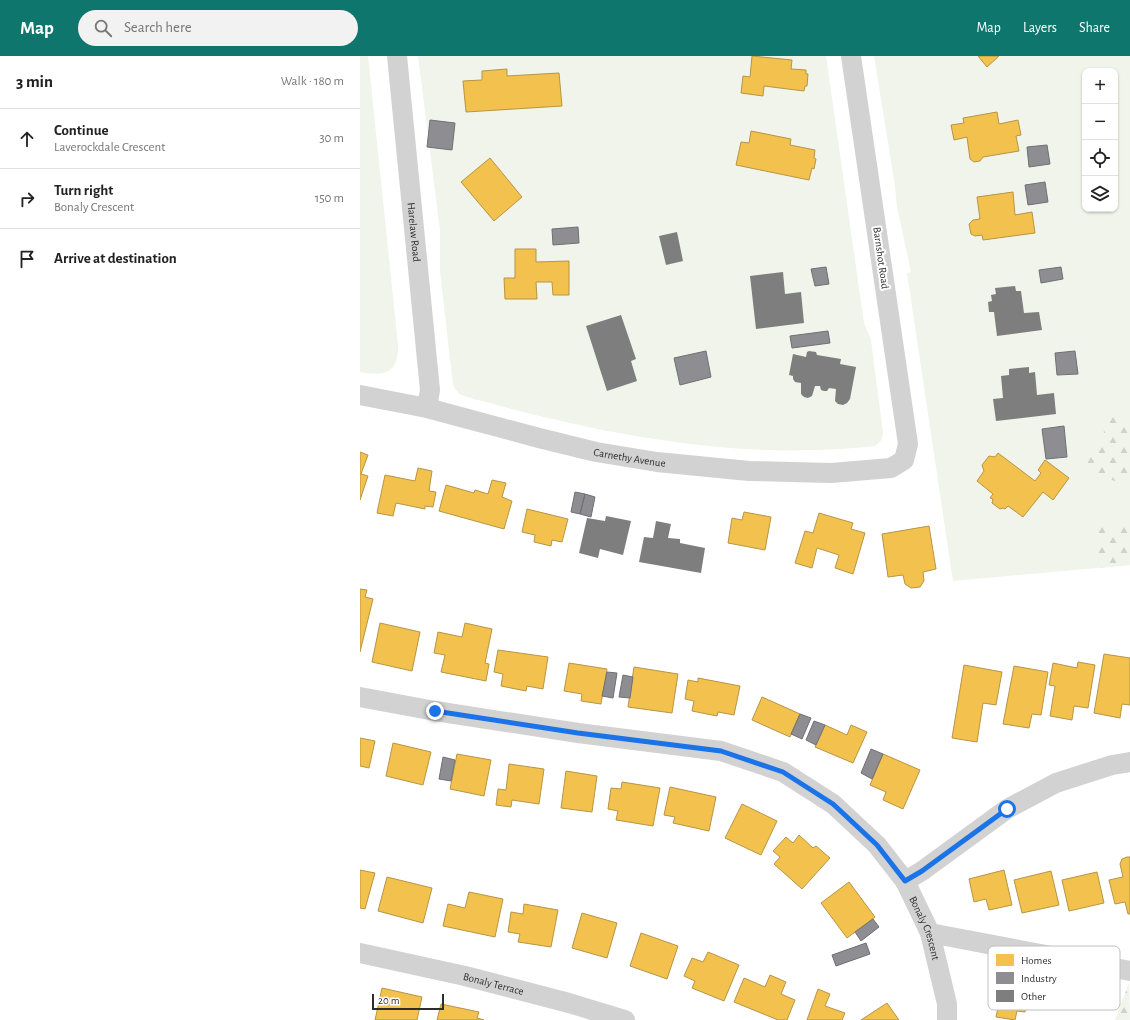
<!DOCTYPE html>
<html lang="en">
<head>
<meta charset="utf-8">
<style>
  :root { --surface:#fff; --page:#f2f2f2; --text:#222; --muted:#767676; --line:#e0e0e0; --accent:#0f766e }
  body { margin:0; font-family:"Alegreya Sans",sans-serif; background:var(--page); color:var(--text) }
  .controls { position:absolute; right:12px; top:12px; display:grid; overflow:hidden; border-radius:8px; box-shadow:0 1px 3px #0004 }
  .controls button { width:36px; height:36px; display:grid; place-items:center; padding:0; border:0; border-bottom:1px solid var(--line); background:var(--surface); color:var(--text); font:20px sans-serif }
  .scale { position:absolute; left:12px; bottom:10px; width:72px; box-sizing:border-box; padding-left:4px; border:2px solid #2d2d2d; border-top:0; font-size:11px; line-height:14px; white-space:nowrap; color:#2d2d2d; -webkit-text-stroke:3px #fff; paint-order:stroke }
  .stop { position:absolute; width:12px; height:12px; margin:-9px; border:3px solid #1a73e8; border-radius:50%; background:#fff }
  .stop.end { background:#1a73e8; border-color:#fff; box-shadow:0 1px 4px #0008 }
  .list { margin:0; padding:0; list-style:none }
  h2 { display:flex; justify-content:space-between; align-items:center; height:52px; margin:0; padding:0 16px; font-size:17px }
  h2 small { font-size:13px; font-weight:400; color:var(--muted) }
  .list li { display:grid; grid-template-columns:26px 1fr auto; gap:12px; align-items:center; box-sizing:border-box; height:60px; padding:0 16px; border-top:1px solid var(--line) }
  .list b { display:block; font-size:15px; white-space:nowrap }
  .list p { margin:0; font-size:13px; white-space:nowrap; color:var(--muted) }
  .list em { font-size:13px; font-style:normal; color:var(--muted) }
  .icon { flex:none; width:22px; height:22px; fill:none; stroke:currentColor; stroke-width:2; stroke-linecap:round; stroke-linejoin:round }
  .map { position:relative; flex:none; width:770px; height:964px; overflow:hidden }
  header { display:flex; align-items:center; gap:24px; box-sizing:border-box; height:56px; padding:0 20px; background:var(--accent); color:#fff }
  header strong { font-size:19px }
  nav { display:flex; gap:22px; margin-inline-start:auto; font-size:14px }
  .search { width:280px; height:36px; background:var(--page); display:flex; align-items:center; gap:10px; box-sizing:border-box; padding:0 14px; border-radius:22px; color:var(--muted); font-size:15px }
  main { display:flex }
  aside { flex:1; background:var(--surface) }
  .map>svg:first-child { display:block }
  .green { fill:#f0f4ea; fill-rule:evenodd }
  .forest { fill:url(#forest-firs) }
  .homes { fill:#f2c14e; stroke:#b79544 }
  .industry { fill:#8d8d92; stroke:#707074 }
  .building { fill:#7e7e7e }
  .lines { fill:none; stroke-linecap:round; stroke-linejoin:round }
  .street { stroke:#d2d2d2; stroke-width:20 }
  .route { stroke:#1a73e8; stroke-width:5 }
  .labels { text-anchor:middle; dominant-baseline:central; stroke-width:4; stroke-linejoin:round; paint-order:stroke }
  .street-label { font-size:11px; fill:#2d2d2d; stroke:#fff }
  .key { fill:#fff; stroke:#c0c0c0; stroke-width:1 }
  .key-label { font-size:11px; fill:#2d2d2d }
</style>
</head>
<body>
<header>
<strong>Map</strong>
<div class="search"><svg class="icon" aria-label="search" viewBox="0 0 24 24"><circle cx="10" cy="10" r="6"/><path d="M15 15l6 6"/></svg>Search here</div>
<nav><a>Map</a><a>Layers</a><a>Share</a></nav>
</header>
<main>
<aside>
<h2>3 min<small>Walk · 180 m</small></h2>
<ul class="list">
<li><svg class="icon" aria-label="ahead" viewBox="0 0 24 24"><path d="M12 20V5M6 11l6-6 6 6"/></svg><div><b>Continue</b><p>Laverockdale Crescent</p></div><em>30 m</em></li>
<li><svg class="icon" aria-label="right" viewBox="0 0 24 24"><path d="M7 20v-9h11M14 6l5 5-5 5"/></svg><div><b>Turn right</b><p>Bonaly Crescent</p></div><em>150 m</em></li>
<li><svg class="icon" aria-label="arrive" viewBox="0 0 24 24"><path d="M6 21V4h12l-3 4 3 4H6"/></svg><div><b>Arrive at destination</b></div></li>
</ul>
</aside>
<div class="map">
<svg width="770" height="964" viewBox="0 0 770 964">
  <defs>
    <pattern id="forest-firs" width="22" height="20" patternUnits="userSpaceOnUse"><rect width="22" height="20" fill="#f0f4ea"/><path d="M5 1l3.5 6h-7zM16 11l3.5 6h-7z" fill="#ced2c9"/></pattern>
  </defs>
  <rect width="100%" height="100%" fill="#fff"/>
  <path class="green" d="M0,0h8l30,289c0,29 -12,31 -38,27z
    M58,0h408l38,267 7,17 12,93c-1,7 -2,9 -8,13 -108,12 -217,-2 -322,-27 -19,-4 -38,-9 -56,-14 -13,-4 -26,-6 -38,-11l-6,-9 -13,-114v-41z
    M514,0h256v509l-177,16 -46,-308 4,-1 -14,-65 -2,-21zM725,15h30v138h-30z"/>
  <path class="forest" d="M770,359v72l-44,-17 -2,-22 21,-9 -3,-21z
    M770,467v42l-30,3 -4,-42z
    M769,927l1,37h-15z"/>
  <path class="homes" d="M392,0l40,4 -1,9 15,1v4h2l-1,12h-2l-1,5 -40,-5 -1,10 -22,-3 2,-17 7,1z
    M618,0h21l-12,11z
    M147,13v7l52,-3 3,33 -96,6 -3,-31 19,-1v-9z
    M637,56l2,12 19,-4 3,15 -5,1 3,15 -36,6 -3,4 -6,1 -4,-3 -3,-22 -13,3 -3,-15 13,-2 -1,-5z
    M391,75l40,8 -1,6 25,5 -1,8 2,1 -2,10 -2,-1 -3,12 -73,-15 5,-23 8,1z
    M130,102l32,39 -28,24 -33,-39z
    M653,136l2,23 17,-3 3,21 -52,7 -1,-5 -7,1 -4,-2 -2,-10 4,-4 7,-1 -3,-22z
    M155,193h21v13l33,-1v34h-16l-1,-13h-16l1,17h-32l-1,-21h11z
    M0,396l8,3 -7,19 7,2 -8,24z
    M638,397l37,28 6,-8 -3,-3 7,-10 24,18 -16,22 -10,-8 -20,25 -15,-11 -3,3 -2,-1 -3,1 -8,-6 1,-4 -3,-1 3,-4 -16,-13 7,-10 -2,-6 7,-9 6,1z
    M58,412l14,3 -3,20 7,1 -3,15 -8,-1v3l-29,-6 -3,13 -16,-3 8,-38 30,6z
    M132,424l14,3 -4,14 10,4 -8,28 -65,-18 7,-26 28,8 1,-3 13,4z
    M167,453l41,10 -6,23 -10,-2 -1,6 -17,-4 1,-7 -13,-3z
    M384,456l27,5 -6,33 -37,-7 4,-25 10,2z
    M459,457l34,10 -2,6 14,4 -12,41 -18,-6 4,-13 -22,-7 -5,20 -17,-5 10,-32 8,2z
    M569,470l7,43 -13,3 1,9 -4,6 -9,1 -6,-4 -2,-9 -15,2 -6,-43z
    M0,533l7,1 -2,7 8,2 -13,53z
    M20,567l40,9 -8,39 -40,-9z
    M105,567l27,6 -7,34 4,1 -3,17 -45,-9 4,-17 -11,-2 4,-21 24,5z
    M138,594l50,7 -5,32 -16,-3 -1,5 -25,-5 2,-12 -9,-2z
    M744,598l26,4v47l-8,-1 -2,14 -26,-5z
    M718,606l17,3 -7,43 -14,-2 -2,14 -22,-4 5,-30 -6,-1 4,-22 24,5z
    M209,607l38,6 -6,35 -20,-3 1,-7 -18,-3z
    M604,609l38,7 -6,33 -13,-2 -6,39 -25,-4z
    M654,610l34,6 -7,43 -9,-1 -3,14 -26,-4z
    M274,611l44,7 -6,39 -44,-6z
    M338,622l42,8 -6,29 -16,-3 -1,4 -25,-5 2,-10 -9,-2 3,-19 10,2z
    M402,641l38,17 -10,23 -38,-17z
    M465,669l22,10 4,-10 16,7 -14,31 -38,-16z
    M0,682l15,3 -6,27 -9,-2z
    M33,687l38,9 -8,33 -37,-9z
    M97,698l34,6 -7,36 -34,-7z
    M523,698l37,16 -17,39 -20,-9 3,-8 -16,-7z
    M149,708l35,5 -5,35 -27,-4 -1,7 -15,-2 2,-16 8,1z
    M206,715l31,5 -5,36 -31,-4z
    M262,726l38,6 -7,38 -37,-6 2,-9 -10,-2 3,-21 10,1z
    M310,731l46,10 -7,34 -36,-8 2,-6 -11,-2z
    M382,748l35,17 -16,34 -36,-17z
    M439,779l14,13 3,-2 14,12 -28,31 -28,-25 6,-7 -7,-6 13,-14 7,6z
    M767,801h3v57h-2l-3,-12 -10,2 -6,-24 14,-3 -3,-13 2,-5z
    M0,814l15,3 -10,36 -5,-1z
    M644,814l8,35 -23,5 -3,-11 -12,3 -5,-23z
    M691,815l8,34 -37,8 -8,-33z
    M737,816l7,31 -35,8 -7,-31z
    M27,821l45,11 -9,35 -45,-12z
    M489,826l26,35 -28,21 -26,-35z
    M109,836l34,7 -8,38 -52,-11 5,-22 17,4z
    M164,848l34,6 -7,37 -33,-5 2,-8 -12,-2 3,-20 12,2z
    M222,857l35,10 -10,35 -35,-10z
    M281,877l37,13 -11,33 -37,-13z
    M348,896l31,13 -15,36 -32,-13 3,-7 -11,-5 8,-18 11,4z
    M637,914l34,7 -6,35 -8,-1 -2,9 -19,-3 2,-10 -8,-1z
    M410,919l16,7 -5,12 14,6 -8,20h-9l-44,-18 10,-24 21,9z
    M22,932l40,9 -5,23h-42z
    M458,933l12,5 -5,12 20,7 -3,7h-35z
    M527,947l12,17h-38z
    M81,948l38,8 -2,6 7,2h-47z"/>
  <path class="industry" d="M70,64l25,3 -3,27 -25,-3z
    M687,89l3,19 -21,3 -2,-20z
    M685,126l3,20 -20,3 -3,-20z
    M218,171l1,16 -26,2 -1,-16z
    M466,211l3,17 -14,2 -4,-17z
    M701,211l2,12 -22,4 -2,-13z
    M468,275l2,12 -38,5 -2,-12z
    M346,295l5,26 -31,8 -6,-27z
    M715,295l3,23 -21,1 -2,-22z
    M704,370l3,31 -21,2 -4,-30z
    M215,436l10,2 -5,20 -9,-2z
    M225,438l10,3 -4,20 -11,-3z
    M247,616l10,1 -4,25 -11,-2z
    M263,619l10,2 -3,21 -11,-1z
    M440,658l11,4 -9,21 -11,-5z
    M454,665l11,4 -9,20 -10,-5z
    M511,693l12,5 -11,25 -11,-6z
    M83,701l12,3 -4,21 -12,-2z
    M513,863l6,8 -18,14 -6,-9z
    M506,887l4,11 -34,12 -4,-11z"/>
  <path class="building" d="M317,176l6,29 -17,4 -7,-29z
    M423,216l2,22 16,-2 3,31 -48,6 -6,-53z
    M655,230l1,5h5l3,22 15,-1 3,18 -45,6 -3,-24h-5l-1,-10 4,-1 -1,-6 5,-1 -1,-6z
    M261,259l15,44 -5,2 6,20 -30,10 -21,-65z
    M449,295l7,1 1,3 24,4 -1,5 16,3 -6,32 -3,4 -4,2 -5,-1 -3,-3 1,-12 -7,-1 -2,3h-3l-3,-1 -1,-4h-5l-3,10 -4,2 -4,-1 -3,-3v-11l-6,-1 -2,-3v-3l-4,-1 4,-21 13,3 1,-5z
    M669,311v6l6,-1 2,23 17,-2 2,21 -60,7 -3,-22 10,-1 -2,-22 8,-1v-6z
    M246,460l25,5 -8,34 -23,-6 -2,9 -19,-5 8,-35 18,3z
    M296,465l15,3 -3,14 12,1v4l25,5 -4,25 -62,-11 5,-25 9,1z"/>
  <g class="lines">
    <g class="street">
      <path id="s1" d="M37,0l33,334 -3,18"/>
      <path id="s2" d="M0,339l67,13 112,30 57,14 61,10 92,9 82,2 60,-5 13,-8 4,-16 -57,-388"/>
      <path id="s3" d="M0,641l75,14 143,22 143,18 62,21 50,32 44,41 28,36 25,52 17,71v16"/>
      <path d="M545,825l17,-10 85,-62 49,-26 56,-18 18,-3"/>
      <path d="M570,877l200,38"/>
      <path id="s4" d="M0,897l105,23 104,27 56,17"/>
    </g>
  </g>
  <g class="lines">
    <path class="route" d="M75,655l143,22 143,18 62,21 50,32 44,41 28,36 17,-10 85,-62"/>
  </g>
  <g class="labels">
    <g class="street-label">
      <text stroke="none"><textPath href="#s1" startOffset="177">Harelaw Road</textPath></text>
      <text transform="translate(521 202) rotate(82)">Barnshot Road</text>
      <text stroke="none"><textPath href="#s2" startOffset="277">Carnethy Avenue</textPath></text>
      <text stroke="none"><textPath href="#s3" startOffset="647">Bonaly Crescent</textPath></text>
      <text stroke="none"><textPath href="#s4" startOffset="137">Bonaly Terrace</textPath></text>
    </g>
  </g>
  <rect x="628" y="890" width="132" height="64" rx="6" class="key"/>
  <rect x="636" y="898" width="18" height="12" fill="#f2c14e"/>
  <rect x="636" y="916" width="18" height="12" fill="#8d8d92"/>
  <rect x="636" y="934" width="18" height="12" fill="#7e7e7e"/>
  <g class="key-label">
    <text x="661" y="908">Homes</text>
    <text x="661" y="926">Industry</text>
    <text x="661" y="944">Other</text>
  </g>
</svg>
<div class="controls">
<button>+</button>
<button>−</button>
<button><svg class="icon" aria-label="locate" viewBox="0 0 24 24"><circle cx="12" cy="12" r="6"/><path d="M12 2v4M12 18v4M2 12h4M18 12h4"/></svg></button>
<button><svg class="icon" aria-label="layers" viewBox="0 0 24 24"><path d="M12 4l9 5-9 5-9-5zM3 14l9 5 9-5"/></svg></button>
</div>
<div class="scale">20 m</div>
<div class="stop" style="left:647px;top:753px"></div>
<div class="stop end" style="left:75px;top:655px"></div>
</div>
</main>
</body>
</html>
